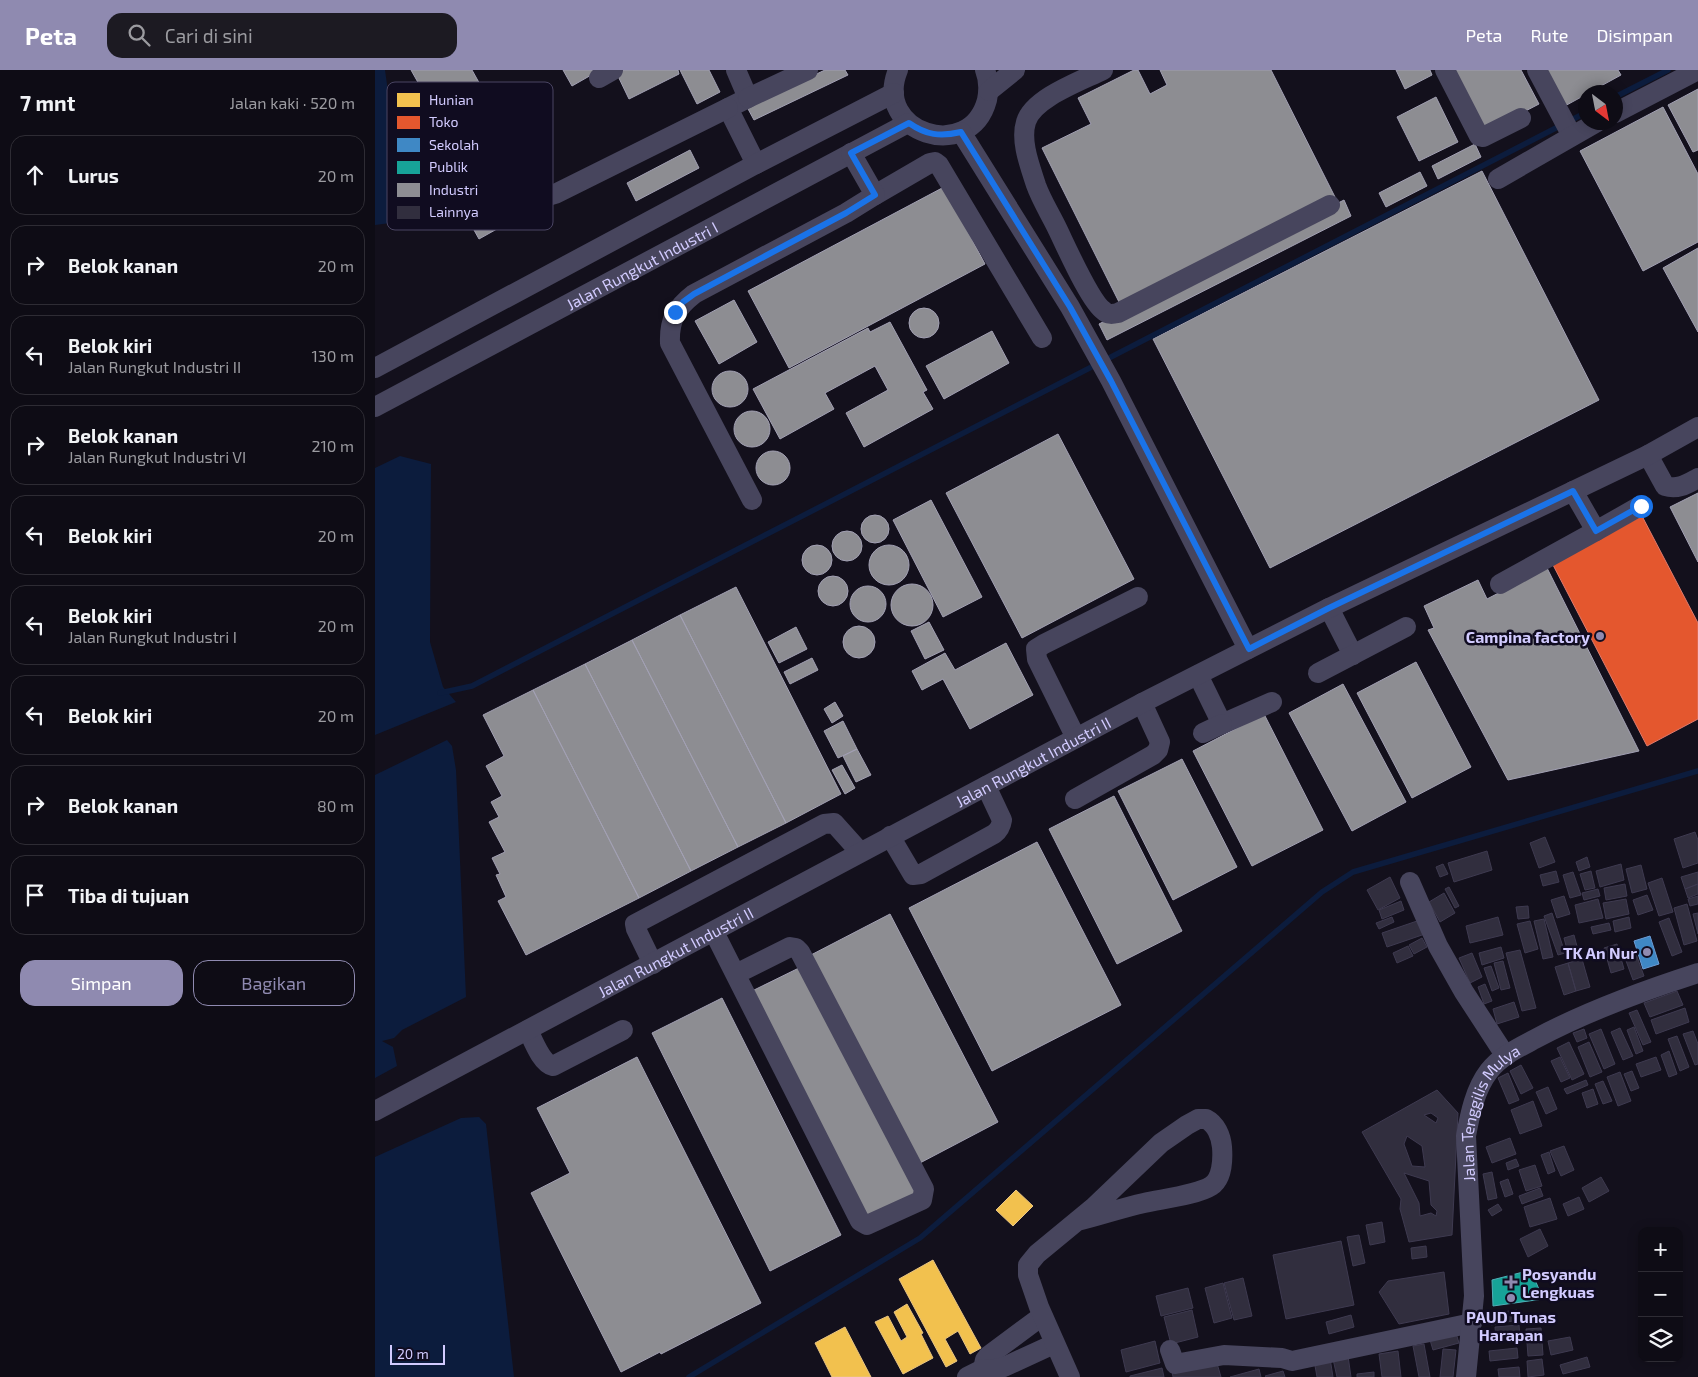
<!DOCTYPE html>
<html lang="id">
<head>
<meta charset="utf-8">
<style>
  :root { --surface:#0e0c15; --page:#1c1a22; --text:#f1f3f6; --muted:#9b9ba0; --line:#2e2c34; --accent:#8f8ab0 }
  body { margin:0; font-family:"Exo 2",sans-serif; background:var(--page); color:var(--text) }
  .controls { position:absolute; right:15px; bottom:15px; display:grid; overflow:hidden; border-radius:10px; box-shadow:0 2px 12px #0003 }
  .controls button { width:45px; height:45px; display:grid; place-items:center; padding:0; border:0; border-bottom:1px solid var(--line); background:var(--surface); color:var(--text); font:25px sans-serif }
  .compass { position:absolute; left:1203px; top:15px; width:45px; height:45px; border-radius:50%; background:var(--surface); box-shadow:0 2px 12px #0003; rotate:148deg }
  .scale { position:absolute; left:15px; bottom:12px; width:55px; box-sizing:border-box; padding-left:5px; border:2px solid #d2cbff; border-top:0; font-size:14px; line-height:18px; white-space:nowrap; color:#d2cbff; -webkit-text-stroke:4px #100c20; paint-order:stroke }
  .stop { position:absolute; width:15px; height:15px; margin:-11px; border:4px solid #1a73e8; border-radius:50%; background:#fff }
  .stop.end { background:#1a73e8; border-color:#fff; box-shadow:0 1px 5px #0008 }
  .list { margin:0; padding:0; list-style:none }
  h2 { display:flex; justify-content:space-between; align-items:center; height:65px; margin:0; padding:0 20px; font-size:21px }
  h2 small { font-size:16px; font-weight:400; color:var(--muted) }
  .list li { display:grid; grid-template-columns:32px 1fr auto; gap:15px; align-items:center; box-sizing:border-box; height:80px; margin:0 10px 10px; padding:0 10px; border:1px solid var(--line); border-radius:15px }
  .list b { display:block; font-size:19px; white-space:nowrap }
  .list p { margin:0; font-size:16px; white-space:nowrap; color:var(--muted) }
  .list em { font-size:16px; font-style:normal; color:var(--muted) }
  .actions { display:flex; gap:10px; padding:15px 20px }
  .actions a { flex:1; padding:11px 0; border:1px solid var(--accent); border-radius:15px; text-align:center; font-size:18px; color:var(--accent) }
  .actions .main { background:var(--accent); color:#fff }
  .icon { flex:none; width:28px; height:28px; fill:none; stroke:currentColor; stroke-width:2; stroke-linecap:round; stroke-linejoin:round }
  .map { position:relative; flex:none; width:1323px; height:1307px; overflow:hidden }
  header { display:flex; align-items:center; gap:30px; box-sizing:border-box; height:70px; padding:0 25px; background:var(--accent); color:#fff }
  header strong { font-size:24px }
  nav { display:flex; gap:28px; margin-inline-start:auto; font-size:18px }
  .search { width:350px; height:45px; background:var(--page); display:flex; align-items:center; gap:12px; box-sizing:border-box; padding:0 18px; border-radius:15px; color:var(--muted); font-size:19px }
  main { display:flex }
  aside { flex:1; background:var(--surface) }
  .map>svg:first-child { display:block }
  .water { fill:#0c1c3d }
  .homes { fill:#f2c14e; stroke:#e8c483 }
  .shops { fill:#e4572e; stroke:#df7a6d }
  .schools { fill:#3f88c5; stroke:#6b9cd6 }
  .public { fill:#17a398; stroke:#4fafb7 }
  .industry { fill:#8d8d92; stroke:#a2a0b3 }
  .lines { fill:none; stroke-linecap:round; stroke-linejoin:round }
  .stream { stroke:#0c1c3d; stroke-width:5.5 }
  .building { fill:#312e3e; stroke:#3e3a50; fill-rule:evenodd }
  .minor { stroke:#47455d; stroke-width:20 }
  .route { stroke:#1a73e8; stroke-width:6 }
  .poi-dot { fill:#8f8ab0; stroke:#100c20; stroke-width:2 }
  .labels { text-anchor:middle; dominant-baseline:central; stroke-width:5; stroke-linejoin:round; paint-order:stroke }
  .street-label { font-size:16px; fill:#d2cbff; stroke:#100c20 }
  .poi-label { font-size:16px; font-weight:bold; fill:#d2cbff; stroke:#100c20; text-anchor:end }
  .key { fill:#100c20; stroke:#4a4563; stroke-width:1 }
  .key-label { font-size:14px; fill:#d2cbff }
</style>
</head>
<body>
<header>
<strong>Peta</strong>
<div class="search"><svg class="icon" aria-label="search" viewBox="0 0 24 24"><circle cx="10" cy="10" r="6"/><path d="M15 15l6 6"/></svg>Cari di sini</div>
<nav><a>Peta</a><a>Rute</a><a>Disimpan</a></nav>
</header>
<main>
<aside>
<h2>7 mnt<small>Jalan kaki · 520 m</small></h2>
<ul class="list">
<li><svg class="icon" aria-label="ahead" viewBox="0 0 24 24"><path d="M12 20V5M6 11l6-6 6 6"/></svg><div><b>Lurus</b></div><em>20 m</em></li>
<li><svg class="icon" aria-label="right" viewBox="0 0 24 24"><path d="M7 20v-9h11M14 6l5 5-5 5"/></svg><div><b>Belok kanan</b></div><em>20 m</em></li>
<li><svg class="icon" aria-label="left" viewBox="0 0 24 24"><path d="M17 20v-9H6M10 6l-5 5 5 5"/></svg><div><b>Belok kiri</b><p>Jalan Rungkut Industri II</p></div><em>130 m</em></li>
<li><svg class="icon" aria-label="right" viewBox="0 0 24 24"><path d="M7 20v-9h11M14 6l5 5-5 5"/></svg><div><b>Belok kanan</b><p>Jalan Rungkut Industri VI</p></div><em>210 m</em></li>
<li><svg class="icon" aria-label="left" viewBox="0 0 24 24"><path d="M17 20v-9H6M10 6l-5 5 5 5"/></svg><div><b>Belok kiri</b></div><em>20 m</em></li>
<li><svg class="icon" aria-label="left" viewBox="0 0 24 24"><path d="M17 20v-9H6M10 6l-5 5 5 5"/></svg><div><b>Belok kiri</b><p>Jalan Rungkut Industri I</p></div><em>20 m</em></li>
<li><svg class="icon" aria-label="left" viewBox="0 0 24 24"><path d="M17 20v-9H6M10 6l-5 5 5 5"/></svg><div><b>Belok kiri</b></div><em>20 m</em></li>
<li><svg class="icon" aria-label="right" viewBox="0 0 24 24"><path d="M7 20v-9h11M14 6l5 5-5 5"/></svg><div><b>Belok kanan</b></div><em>80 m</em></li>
<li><svg class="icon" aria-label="arrive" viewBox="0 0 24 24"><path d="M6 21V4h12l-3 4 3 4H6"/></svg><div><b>Tiba di tujuan</b></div></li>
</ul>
<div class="actions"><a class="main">Simpan</a><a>Bagikan</a></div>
</aside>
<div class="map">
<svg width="1323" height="1307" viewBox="0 0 1323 1307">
  <rect width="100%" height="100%" fill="#13101c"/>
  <path class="water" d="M0,0h10l21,151 -31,4z
    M25,386l31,8 -1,178 13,45 13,15 -81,33v-267z
    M72,670l5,6 4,24 10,227 -64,33 -8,8 -12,3 11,6 4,19 -22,12v-303z
    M104,1047l7,7 28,253h-139v-220l86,-39z"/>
  <path class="homes" d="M641,1120l17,16 -20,20 -17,-16z
    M558,1190l48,88 -11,6 -12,-23 -13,8 12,22 -11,6 -47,-88z
    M532,1234l16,29 -2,1 12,24 -30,16 -28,-52 13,-6 13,25 6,-4 -13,-25z
    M470,1257l26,50h-39l-17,-34z"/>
  <path class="shops" d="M1267,446l56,107v96l-51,27 -95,-183z"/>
  <path class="schools" d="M1275,866l9,28 -16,5 -9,-28z"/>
  <path class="public" d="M1156,1200l12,29 -50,7 -1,-26z"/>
  <path class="industry" d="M36,0h61l59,106 -33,18 15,26 -34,19 -49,-88 37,-21 -21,-38 -17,10z
    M188,0h37l-28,16z
    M245,0h58l1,4 -50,25 -13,-27z
    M305,0h29l11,22 -23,12z
    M450,0h20l3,5 -94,45 -7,-13z
    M759,0h4l12,24 17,-9 -7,-15h111l64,127 -214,109 -79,-158 49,-24 -13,-26z
    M1021,0h34l2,5 -27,14z
    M1076,0h70l18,34 -56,29z
    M1168,0h75l3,5 -31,17h-5v3l-22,12z
    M1323,19v61l-5,2 -25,-47z
    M1061,27l22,45 -39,19 -22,-44z
    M1288,37l35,67v68l-55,29 -63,-120z
    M1100,74l6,13 -43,22 -6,-13z
    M315,80l9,18 -63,33 -9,-18z
    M1107,101l117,229 -329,168 -117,-229z
    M1045,102l7,14 -41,21 -7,-14z
    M569,117l41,77 -196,104 -41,-77z
    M969,130l7,16 -244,124 -8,-16z
    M1323,178v84l-35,-64z
    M359,230l23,42 -38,22 -24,-43z
    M534 253a15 15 0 1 1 30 0a15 15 0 1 1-30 0Z
    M515,252l37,68 -4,2 10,17 -69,38 -18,-34 42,-23 -13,-24 -50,27 9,16 -54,30 -27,-50 115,-61 2,4z
    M617,261l17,32 -65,36 -18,-33z
    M337 319a18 18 0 1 1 36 0a18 18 0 1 1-36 0Z
    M359 359a18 18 0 1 1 36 0a18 18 0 1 1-36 0Z
    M683,364l76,145 -112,59 -76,-145z
    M381 398a17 17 0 1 1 34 0a17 17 0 1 1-34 0Z
    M1323,423v69l-28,-55z
    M556,430l51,97 -39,20 -50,-97z
    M486 459a14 14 0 1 1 28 0a14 14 0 1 1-28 0Z
    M457 476a15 15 0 1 1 30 0a15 15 0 1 1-30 0Z
    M494 495a20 20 0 1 1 40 0a20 20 0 1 1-40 0Z
    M427 490a15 15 0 1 1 30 0a15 15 0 1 1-30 0Z
    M1172,498l92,183 -131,29 -80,-150 6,-2 -10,-22 54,-26 9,19z
    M443 521a15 15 0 1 1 30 0a15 15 0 1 1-30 0Z
    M516 535a21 21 0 1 1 42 0a21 21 0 1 1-42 0Z
    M475 534a18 18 0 1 1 36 0a18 18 0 1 1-36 0Z
    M361,517l105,207 -55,29 -106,-208z
    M305,545l106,208 -48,24 -106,-207z
    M554,552l15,28 -19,9 -14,-28z
    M468 572a16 16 0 1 1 32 0a16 16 0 1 1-32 0Z
    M421,557l11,22 -28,14 -11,-21z
    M257,570l106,207 -47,24 -106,-207z
    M631,573l27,52 -63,34 -27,-50 -21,11 -10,-19 33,-18 10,17z
    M437,588l6,12 -28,14 -6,-12z
    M1041,592l55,105 -59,31 -55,-105z
    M210,594l106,207 -52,27 -106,-208z
    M968,614l63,118 -54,29 -63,-118z
    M158,620l106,208 -113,57 -28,-54 8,-4 -10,-22 4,-1 -8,-16 13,-6 -16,-30 10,-5 -8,-15 11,-6 -16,-30 18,-10 -21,-41z
    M460,632l8,14 -11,7 -8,-14z
    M889,644l59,116 -71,36 -59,-115z
    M468,651l14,28 -19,9 -14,-27z
    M482,679l14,26 -15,7 -13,-26z
    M807,689l55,108 -64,33 -55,-109z
    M467,695l13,23 -10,6 -13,-24z
    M739,726l68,135 -65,33 -68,-135z
    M662,772l84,163 -129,66 -83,-163z
    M515,844l108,208 -80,42 -109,-208z
    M428,896l113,227 -52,27 -114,-228z
    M347,928l119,237 -71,36 -118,-238z
    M262,987l124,246 -100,51 -1,-2 -39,20 -90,-179 39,-20 -33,-65z"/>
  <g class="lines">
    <path class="stream" d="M1240,27l53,-27
      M65,623l32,-7 1113,-573
      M314,1307l231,-139 402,-346 31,-20 345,-101"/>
  </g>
  <path class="building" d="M1320,762l3,8v23l-15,5 -9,-29z
    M1170,767l10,25 -16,6 -9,-25z
    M1112,781l5,19 -38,12 -6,-19z
    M1212,787l3,10 -11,4 -3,-9z
    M1068,794l5,10 -8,3 -4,-10z
    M1246,794l3,16 -24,7 -4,-16z
    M1266,795l6,24 -15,4 -6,-24z
    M1181,801l3,11 -16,4 -3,-11z
    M1216,801l4,17 -10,2 -5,-16z
    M1198,802l8,23 -11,3 -7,-23z
    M1323,802v12l-13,5 -4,-12z
    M1015,807l10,21 -22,12 -11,-20z
    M1287,808l11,34 -14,4 -11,-33z
    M1250,814l2,12 -21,4 -2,-12z
    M1323,814v10l-10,4 -3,-9z
    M1074,817l10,19 -4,2 -10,-19z
    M1223,819l2,7 -16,4 -2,-7z
    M1069,823l11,20 -15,9 -11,-20z
    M1272,825l6,15 -15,5 -5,-15z
    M1189,826l6,18 -13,4 -6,-18z
    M1323,826v8l-8,2 -2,-7z
    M1223,829l5,19 -24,5 -4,-18z
    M1251,829l3,15 -23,5 -3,-16z
    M1026,831l3,9 -22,9 -3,-9z
    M1312,834l10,37 -13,4 -10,-37z
    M1153,836l1,12 -11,1 -2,-12z
    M1177,843l13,40 -7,2 -14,-39z
    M1323,843v21l-5,-20z
    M1017,847l2,5 -15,7 -3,-6z
    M1123,847l5,18 -33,8 -4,-17z
    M1254,847l2,11 -16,4 -2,-11z
    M1294,848l13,34 -10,4 -13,-34z
    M1169,849l9,38 -10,2 -9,-38z
    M1045,850l5,14 -38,13 -5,-14z
    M1155,851l8,28 -13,4 -8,-29z
    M1234,853l2,7 -18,4 -2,-7z
    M1199,865l5,19 -10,3 -5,-19z
    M1047,868l5,9 -13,7 -5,-9z
    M1242,874l7,25 -13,4 -7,-25z
    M1033,876l5,10 -16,7 -4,-10z
    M1126,877l3,11 -22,7 -3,-12z
    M1145,880l16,58 -14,3 -16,-58z
    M1097,883l10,24 -12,6 -11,-25z
    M1261,884l8,22 -11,4 -8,-22z
    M1207,889l8,28 -14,4 -8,-28z
    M1128,891l7,27 -9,2 -7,-27z
    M1193,893l8,28 -12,4 -9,-28z
    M1116,896l8,22 -7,3 -8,-23z
    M1110,914l7,17 -8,3 -6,-17z
    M1302,921l6,14 -33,12 -6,-14z
    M1139,932l5,15 -22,7 -4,-15z
    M1310,938l4,14 -33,12 -5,-14z
    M1262,940l14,32 -8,3 -14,-32z
    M1259,957l9,24 -7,3 -9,-24z
    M1245,958l13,28 -10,4 -12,-28z
    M1209,959l3,9 -10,4 -4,-9z
    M1226,959l14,35 -11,5 -15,-35z
    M1318,961l5,13v20l-3,1 -12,-31z
    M1302,966l12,31 -9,4 -12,-32z
    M1194,972l15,32 -12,6 -15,-32z
    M1214,972l13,30 -12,5 -12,-30z
    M1294,981l8,23 -8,3 -8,-22z
    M1185,987l10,21 -9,4 -10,-21z
    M1281,987l5,13 -20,7 -5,-13z
    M1146,995l12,23 -12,6 -11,-23z
    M1257,1001l7,17 -8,3 -7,-17z
    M1245,1002l11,29 -13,5 -11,-29z
    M1133,1003l11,27 -10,4 -11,-26z
    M1211,1010l2,5 -21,9 -3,-5z
    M1228,1011l9,20 -9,3 -8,-20z
    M1173,1017l9,22 -11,5 -10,-22z
    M1218,1019l5,15 -11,4 -5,-15z
    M1062,1020l21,23 -6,122 -43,7 -9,-33 1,-10 -39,-67zM1056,1043l7,5 -2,5 -12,-8zM1032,1066l15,10 3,21 -13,-1 -8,-22zM1029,1103l25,8 2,24 6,6 -1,5 -5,-3 -11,3 -1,-13z
    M1158,1031l9,25 -22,8 -9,-24z
    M1135,1068l6,16 -24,9 -6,-16z
    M1189,1076l10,24 -13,6 -11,-25z
    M1174,1082l6,19 -7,3 -7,-19z
    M1141,1089l3,7 -11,4 -2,-7z
    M1160,1095l7,21 -16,5 -7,-21z
    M1117,1102l5,26 -9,2 -5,-26z
    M1226,1107l8,14 -20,11 -7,-14z
    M1133,1109l5,15 -8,3 -5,-15z
    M1165,1118l3,8 -21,8 -3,-8z
    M1204,1127l5,12 -16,7 -5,-12z
    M1175,1128l7,21 -27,8 -6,-20z
    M1123,1134l4,6 -10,6 -4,-6z
    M1007,1152l3,20 -15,3 -4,-20z
    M1165,1159l8,17 -20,11 -8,-18z
    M984,1165l6,28 -12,3 -6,-29z
    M966,1171l13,64 -68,14 -13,-64z
    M1051,1176l1,11 -15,2 -1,-11z
    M1069,1202l5,42 -50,10 -20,-32 9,-11z
    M868,1208l9,38 -18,4 -10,-37z
    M848,1213l9,35 -18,5 -9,-35z
    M813,1218l5,20 -32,8 -5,-20z
    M817,1240l6,27 -27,7 -7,-27z
    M1142,1240l1,10 -27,5 -2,-11z
    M976,1245l3,12 -25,7 -3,-12z
    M1144,1255l1,13 -24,2 -1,-13z
    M1166,1258l2,27 -15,1 -2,-27z
    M1081,1263l3,10 -26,7 -3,-10z
    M1195,1267l3,13 -22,5 -3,-14z
    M780,1271l5,22 -34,9 -5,-22z
    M1049,1274l6,33h-11l-6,-31z
    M1142,1278l1,10 -28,3 -1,-10z
    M1068,1279l13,1 -3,27h-13z
    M1023,1281l3,26h-19l-3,-23z
    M973,1286l3,21h-14l-4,-18z
    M1212,1287l3,10 -27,7 -3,-9z
    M955,1288l3,19h-16l-3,-17z
    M1167,1289l2,16 -16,2 -1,-16z
    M841,1290l5,17h-48l-1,-6z
    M1144,1297l1,10h-21l-1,-8z
    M787,1298l2,9h-34v-1z
    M884,1299l2,8h-31z
    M908,1301l2,6h-19l-1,-1z
    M999,1302v5h-17v-3z"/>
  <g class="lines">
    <g class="minor">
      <path d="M361,0l12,28 -20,10 28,56"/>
      <path d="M523,0c-26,63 72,94 89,30 2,-10 2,-20 -2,-30"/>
      <path d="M728,0c-22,11 -70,28 -77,52 -6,19 4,44 10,63 5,14 13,27 20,41 9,18 34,76 48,85 4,4 9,3 14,2l212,-108"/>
      <path d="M1070,0l34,66 4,1 38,-19"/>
      <path d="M1162,0l35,66"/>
      <path d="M224,8l14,-8"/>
      <path d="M614,21l26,-21"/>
      <path d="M373,28l60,-28"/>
      <path d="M1240,43l83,-43"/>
      <path d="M586,62l109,175 41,74 137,268"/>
      <path d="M1123,109l99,-57"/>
      <path d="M500,125l55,-32 5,-1 4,3 103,173"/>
      <path d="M142,130l21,-1 17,-5 173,-86"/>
      <path d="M0,298l381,-204 138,-71"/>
      <path id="s1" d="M0,337l533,-284"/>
      <path d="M1273,385l17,31c13,4 22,-2 33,-8"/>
      <path d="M377,430l-82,-157c-1,-23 6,-35 24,-49l152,-81 29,-18 -24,-42"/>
      <path d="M1221,461l44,-25"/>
      <path d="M1125,514l96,-53 -23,-40"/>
      <path d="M954,538l24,47"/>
      <path d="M943,603l88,-46"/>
      <path d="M823,605l24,49 50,-22"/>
      <path d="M828,663l19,-9"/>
      <path d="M701,668l-39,-79 -1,-10 8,-5 94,-47"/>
      <path d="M700,729l78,-44 5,-5 2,-8 -18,-39"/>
      <path d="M515,766l23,39 8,-1 73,-40c5,-4 7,-7 8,-14l-16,-34"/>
      <path d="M1035,812l28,64 26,46 41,63"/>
      <path d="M339,862l146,289 7,4 55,-25 2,-11 -124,-237 -4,-4 -6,-1 -54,27"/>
      <path d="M278,894l-17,-35 -1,-5 189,-100 10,-1 26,29"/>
      <path d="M153,960c5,10 13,33 25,36l70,-36"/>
      <path id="s2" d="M0,1041l767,-408 187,-95 319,-153 50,-28"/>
      <path d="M795,1280l5,14 49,-9 58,3 10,3 180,-38"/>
      <path d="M608,1299l2,-9 3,-4 54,-40"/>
      <path d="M592,1307l16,-8 9,1 12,-3 50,-23"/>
      <path d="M695,1307l-31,-70 -11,-32v-10l9,-11 57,-47 67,-64 26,-18 11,-6h8c10,5 15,17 16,28 1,13 0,32 -11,39 -14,9 -50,13 -67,17 -23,5 -45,13 -67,18"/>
      <path id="s3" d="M1091,1307l8,-81 -8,-160c4,-22 9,-47 23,-65 12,-15 29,-23 46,-32 52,-28 107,-48 163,-66"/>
    </g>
  </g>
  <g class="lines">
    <path class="route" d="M300,242l8,-10 11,-8 152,-81 29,-18 -24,-42 58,-30c17,12 31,14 52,9l109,175 41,74 138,268 80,-41 244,-117 23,40 45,-25"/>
  </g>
  <g class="poi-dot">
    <circle cx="1225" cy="566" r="5"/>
    <circle cx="1272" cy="882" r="5"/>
    <path d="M1133.5 1204.5h5v5h5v5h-5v5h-5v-5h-5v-5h5z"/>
    <circle cx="1136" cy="1228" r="5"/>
  </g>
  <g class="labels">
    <g class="street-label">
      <text stroke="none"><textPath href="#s1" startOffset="302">Jalan Rungkut Industri I</textPath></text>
      <text stroke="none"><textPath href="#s2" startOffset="745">Jalan Rungkut Industri II</textPath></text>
      <text stroke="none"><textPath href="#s2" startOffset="340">Jalan Rungkut Industri II</textPath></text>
      <text stroke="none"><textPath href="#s3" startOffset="272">Jalan Tenggilis Mulya</textPath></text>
    </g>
    <g class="poi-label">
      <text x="1215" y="566">Campina factory</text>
      <text x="1262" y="882">TK An Nur</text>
      <text x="1147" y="1203" text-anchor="start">Posyandu<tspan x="1147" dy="18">Lengkuas</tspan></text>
      <text x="1136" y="1246" text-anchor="middle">PAUD Tunas<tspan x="1136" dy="18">Harapan</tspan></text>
    </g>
  </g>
  <rect x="12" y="12" width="166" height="148" rx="8" class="key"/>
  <rect x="22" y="23" width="23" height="14" fill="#f2c14e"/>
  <rect x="22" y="46" width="23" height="13" fill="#e4572e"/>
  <rect x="22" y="68" width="23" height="14" fill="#3f88c5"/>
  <rect x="22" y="91" width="23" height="13" fill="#17a398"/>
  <rect x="22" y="113" width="23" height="14" fill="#8d8d92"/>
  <rect x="22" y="136" width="23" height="13" fill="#312e3e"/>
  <g class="key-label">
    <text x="54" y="35">Hunian</text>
    <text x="54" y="57">Toko</text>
    <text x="54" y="80">Sekolah</text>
    <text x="54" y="102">Publik</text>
    <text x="54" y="125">Industri</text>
    <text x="54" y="147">Lainnya</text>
  </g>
</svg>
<div class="controls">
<button>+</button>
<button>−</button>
<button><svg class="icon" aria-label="layers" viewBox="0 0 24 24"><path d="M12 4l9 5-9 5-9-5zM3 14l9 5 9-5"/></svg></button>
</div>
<svg class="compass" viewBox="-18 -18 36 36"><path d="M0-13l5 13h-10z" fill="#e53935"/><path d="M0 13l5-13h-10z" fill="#9b9ba0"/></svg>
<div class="scale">20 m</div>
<div class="stop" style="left:1266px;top:436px"></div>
<div class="stop end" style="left:300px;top:242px"></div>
</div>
</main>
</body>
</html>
